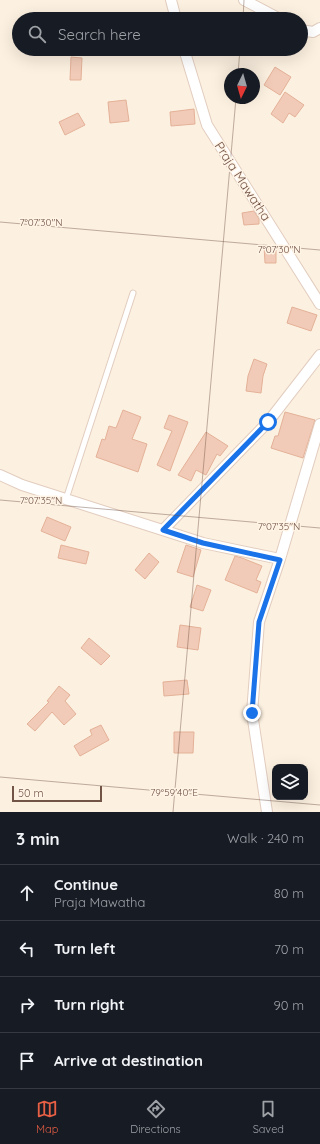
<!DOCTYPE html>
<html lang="en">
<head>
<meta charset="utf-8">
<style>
  :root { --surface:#171b24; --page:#20242c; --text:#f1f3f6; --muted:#9ea1a6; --line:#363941; --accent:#e75f44 }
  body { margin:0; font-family:Quicksand,sans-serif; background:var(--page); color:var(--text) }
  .controls { position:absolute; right:12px; bottom:12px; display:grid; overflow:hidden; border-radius:8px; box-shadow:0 4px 16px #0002 }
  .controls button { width:36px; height:36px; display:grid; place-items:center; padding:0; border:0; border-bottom:1px solid var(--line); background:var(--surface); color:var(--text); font:20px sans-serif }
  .compass { position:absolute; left:224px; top:68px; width:36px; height:36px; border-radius:50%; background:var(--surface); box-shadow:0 4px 16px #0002; rotate:185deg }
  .scale { position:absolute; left:12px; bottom:10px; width:90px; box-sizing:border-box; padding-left:4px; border:2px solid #725447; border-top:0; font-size:11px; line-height:14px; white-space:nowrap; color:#725447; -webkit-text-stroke:3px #fff4e6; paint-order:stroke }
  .stop { position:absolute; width:12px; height:12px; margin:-9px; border:3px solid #1a73e8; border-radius:50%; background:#fff }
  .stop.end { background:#1a73e8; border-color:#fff; box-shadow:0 1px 4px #0008 }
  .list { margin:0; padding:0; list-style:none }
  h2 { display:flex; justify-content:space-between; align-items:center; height:52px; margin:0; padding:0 16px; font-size:17px }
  h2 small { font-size:13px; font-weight:400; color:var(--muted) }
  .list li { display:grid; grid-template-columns:26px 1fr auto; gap:12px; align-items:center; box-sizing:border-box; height:56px; padding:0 16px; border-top:1px solid var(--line) }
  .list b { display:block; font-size:15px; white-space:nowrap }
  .list p { margin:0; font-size:13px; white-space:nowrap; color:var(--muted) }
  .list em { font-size:13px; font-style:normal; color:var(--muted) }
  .icon { flex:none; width:22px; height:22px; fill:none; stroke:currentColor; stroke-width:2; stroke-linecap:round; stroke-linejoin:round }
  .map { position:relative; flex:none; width:320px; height:812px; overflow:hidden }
  .search { position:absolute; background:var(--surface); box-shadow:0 4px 16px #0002; left:12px; right:12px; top:12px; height:44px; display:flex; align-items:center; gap:10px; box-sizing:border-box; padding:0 14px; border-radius:22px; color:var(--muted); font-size:15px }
  .sheet { height:276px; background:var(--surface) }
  nav { display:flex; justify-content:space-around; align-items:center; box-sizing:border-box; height:56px; border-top:1px solid var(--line); background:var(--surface); font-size:11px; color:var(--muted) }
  nav a { display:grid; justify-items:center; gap:2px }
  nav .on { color:var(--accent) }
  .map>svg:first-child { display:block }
  .building { fill:#f1cbb7; stroke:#e4b198 }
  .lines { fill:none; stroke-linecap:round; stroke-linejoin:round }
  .lane-casing { stroke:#e2cdbf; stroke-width:7 }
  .street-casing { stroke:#e2cdbf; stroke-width:12 }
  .lane { stroke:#fff; stroke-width:5 }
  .street { stroke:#fff; stroke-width:10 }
  .route { stroke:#1a73e8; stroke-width:5 }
  .ticks { fill:none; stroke:#725447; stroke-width:1; stroke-opacity:0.45 }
  .labels { text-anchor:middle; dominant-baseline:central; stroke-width:3; stroke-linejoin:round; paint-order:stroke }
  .street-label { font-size:13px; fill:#725447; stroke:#fff4e6 }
  .ticks-label { font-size:10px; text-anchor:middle; fill:#725447; stroke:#fff4e6; stroke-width:3; stroke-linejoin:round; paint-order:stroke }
</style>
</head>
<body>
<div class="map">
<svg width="320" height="812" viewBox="0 0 320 812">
  <rect width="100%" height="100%" fill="#fcf0e0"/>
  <path class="building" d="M71,57l11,1 -1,22h-11z
    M275,67l16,10 -11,18 -16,-10z
    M285,92l19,13 -9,12 -6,-4 -6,10 -12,-9z
    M126,100l3,21 -19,2 -2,-21z
    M194,109l1,15 -24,2 -1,-14z
    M78,113l7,12 -20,10 -6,-13z
    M254,211l5,8v5l-15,1 -2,-12z
    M264,246h12v17h-11z
    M292,307l25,8 -6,16 -24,-8z
    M254,359l13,5 -4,12 -2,17 -15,-2 2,-15z
    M123,410l18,7 -9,22 15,5 -9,28 -42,-15 6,-18 3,1 4,-14 7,2z
    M285,412l30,8 -12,38 -32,-10 4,-12h3z
    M169,415l19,7 -18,49 -13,-6 15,-34 -8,-3z
    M206,432l22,14 -8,10 -3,-2 -11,21 -10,-5 -5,11 -13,-6z
    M47,517l24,10 -6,14 -24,-10z
    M61,545l28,7 -3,12 -28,-6z
    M186,545l15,5 -8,27 -16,-5z
    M149,553l10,9 -14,17 -10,-9z
    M235,556l7,2 20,8 -6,14 5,2 -4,11 -32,-13z
    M197,585l14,5 -8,21 -13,-4z
    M180,625l21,3 -3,22 -21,-3z
    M89,638l21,18 -9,9 -20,-17z
    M187,680l2,14 -25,2 -1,-14z
    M59,686l11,9 -5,6 11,13 -12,11 -12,-13 -17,19 -8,-7 22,-22 -2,-1z
    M101,725l8,15 -29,16 -6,-10 18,-11 -2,-5z
    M174,732h20l-1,21h-19z"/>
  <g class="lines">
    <defs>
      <path id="lane" d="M66,499l67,-206"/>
      <path id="street" d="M171,0l5,19
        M244,0l36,19
        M301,30l12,2 7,-4
        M184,49l23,76 113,179
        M0,475l22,10 181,58 77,16
        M163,530l105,-108 52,-67
        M267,812l-15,-99 7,-91 21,-63 40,-135"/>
    </defs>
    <use href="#lane" class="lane-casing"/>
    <use href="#street" class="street-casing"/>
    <use href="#lane" class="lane"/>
    <use href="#street" class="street"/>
  </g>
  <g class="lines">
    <path class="route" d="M252,713l7,-91 21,-62 -77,-17 -40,-13 105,-108"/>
  </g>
  <path class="ticks" d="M243,19l1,-19M238,74l2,-25M0,222l320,28M0,500l320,28M0,777l320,28M173,812l63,-714"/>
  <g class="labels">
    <g class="street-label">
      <text transform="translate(243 181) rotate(57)">Praja Mawatha</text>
    </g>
  </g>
  <g class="ticks-label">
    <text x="41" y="226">7°07'30"N</text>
    <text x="279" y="253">7°07'30"N</text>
    <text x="41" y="504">7°07'35"N</text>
    <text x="279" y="530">7°07'35"N</text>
    <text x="174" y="796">79°59'40"E</text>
  </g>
</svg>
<div class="controls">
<button><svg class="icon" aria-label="layers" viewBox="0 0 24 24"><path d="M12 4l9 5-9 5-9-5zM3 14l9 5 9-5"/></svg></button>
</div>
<svg class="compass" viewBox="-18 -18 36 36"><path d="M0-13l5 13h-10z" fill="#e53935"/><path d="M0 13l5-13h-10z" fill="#9ea1a6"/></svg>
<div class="scale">50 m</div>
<div class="stop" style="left:268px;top:422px"></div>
<div class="stop end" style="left:252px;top:713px"></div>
<div class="search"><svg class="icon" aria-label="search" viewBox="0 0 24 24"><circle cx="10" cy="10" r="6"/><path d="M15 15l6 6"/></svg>Search here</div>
</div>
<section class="sheet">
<h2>3 min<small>Walk · 240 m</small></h2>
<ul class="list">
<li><svg class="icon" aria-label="ahead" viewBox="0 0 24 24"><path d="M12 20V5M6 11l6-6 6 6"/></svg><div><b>Continue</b><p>Praja Mawatha</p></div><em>80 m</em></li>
<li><svg class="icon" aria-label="left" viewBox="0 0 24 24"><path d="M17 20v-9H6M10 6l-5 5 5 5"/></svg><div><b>Turn left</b></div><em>70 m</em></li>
<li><svg class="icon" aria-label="right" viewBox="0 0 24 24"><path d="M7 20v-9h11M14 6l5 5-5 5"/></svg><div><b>Turn right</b></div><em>90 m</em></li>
<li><svg class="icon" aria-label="arrive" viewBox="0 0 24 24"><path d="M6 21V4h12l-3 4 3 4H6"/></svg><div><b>Arrive at destination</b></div></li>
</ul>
</section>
<nav>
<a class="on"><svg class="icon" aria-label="map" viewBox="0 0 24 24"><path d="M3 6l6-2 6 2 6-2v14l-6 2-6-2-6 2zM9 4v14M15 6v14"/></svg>Map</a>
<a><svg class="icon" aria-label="directions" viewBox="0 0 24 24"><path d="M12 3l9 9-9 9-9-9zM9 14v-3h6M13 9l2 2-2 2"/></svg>Directions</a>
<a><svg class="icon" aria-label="saved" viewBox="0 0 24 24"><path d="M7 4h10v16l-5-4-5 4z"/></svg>Saved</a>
</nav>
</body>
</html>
